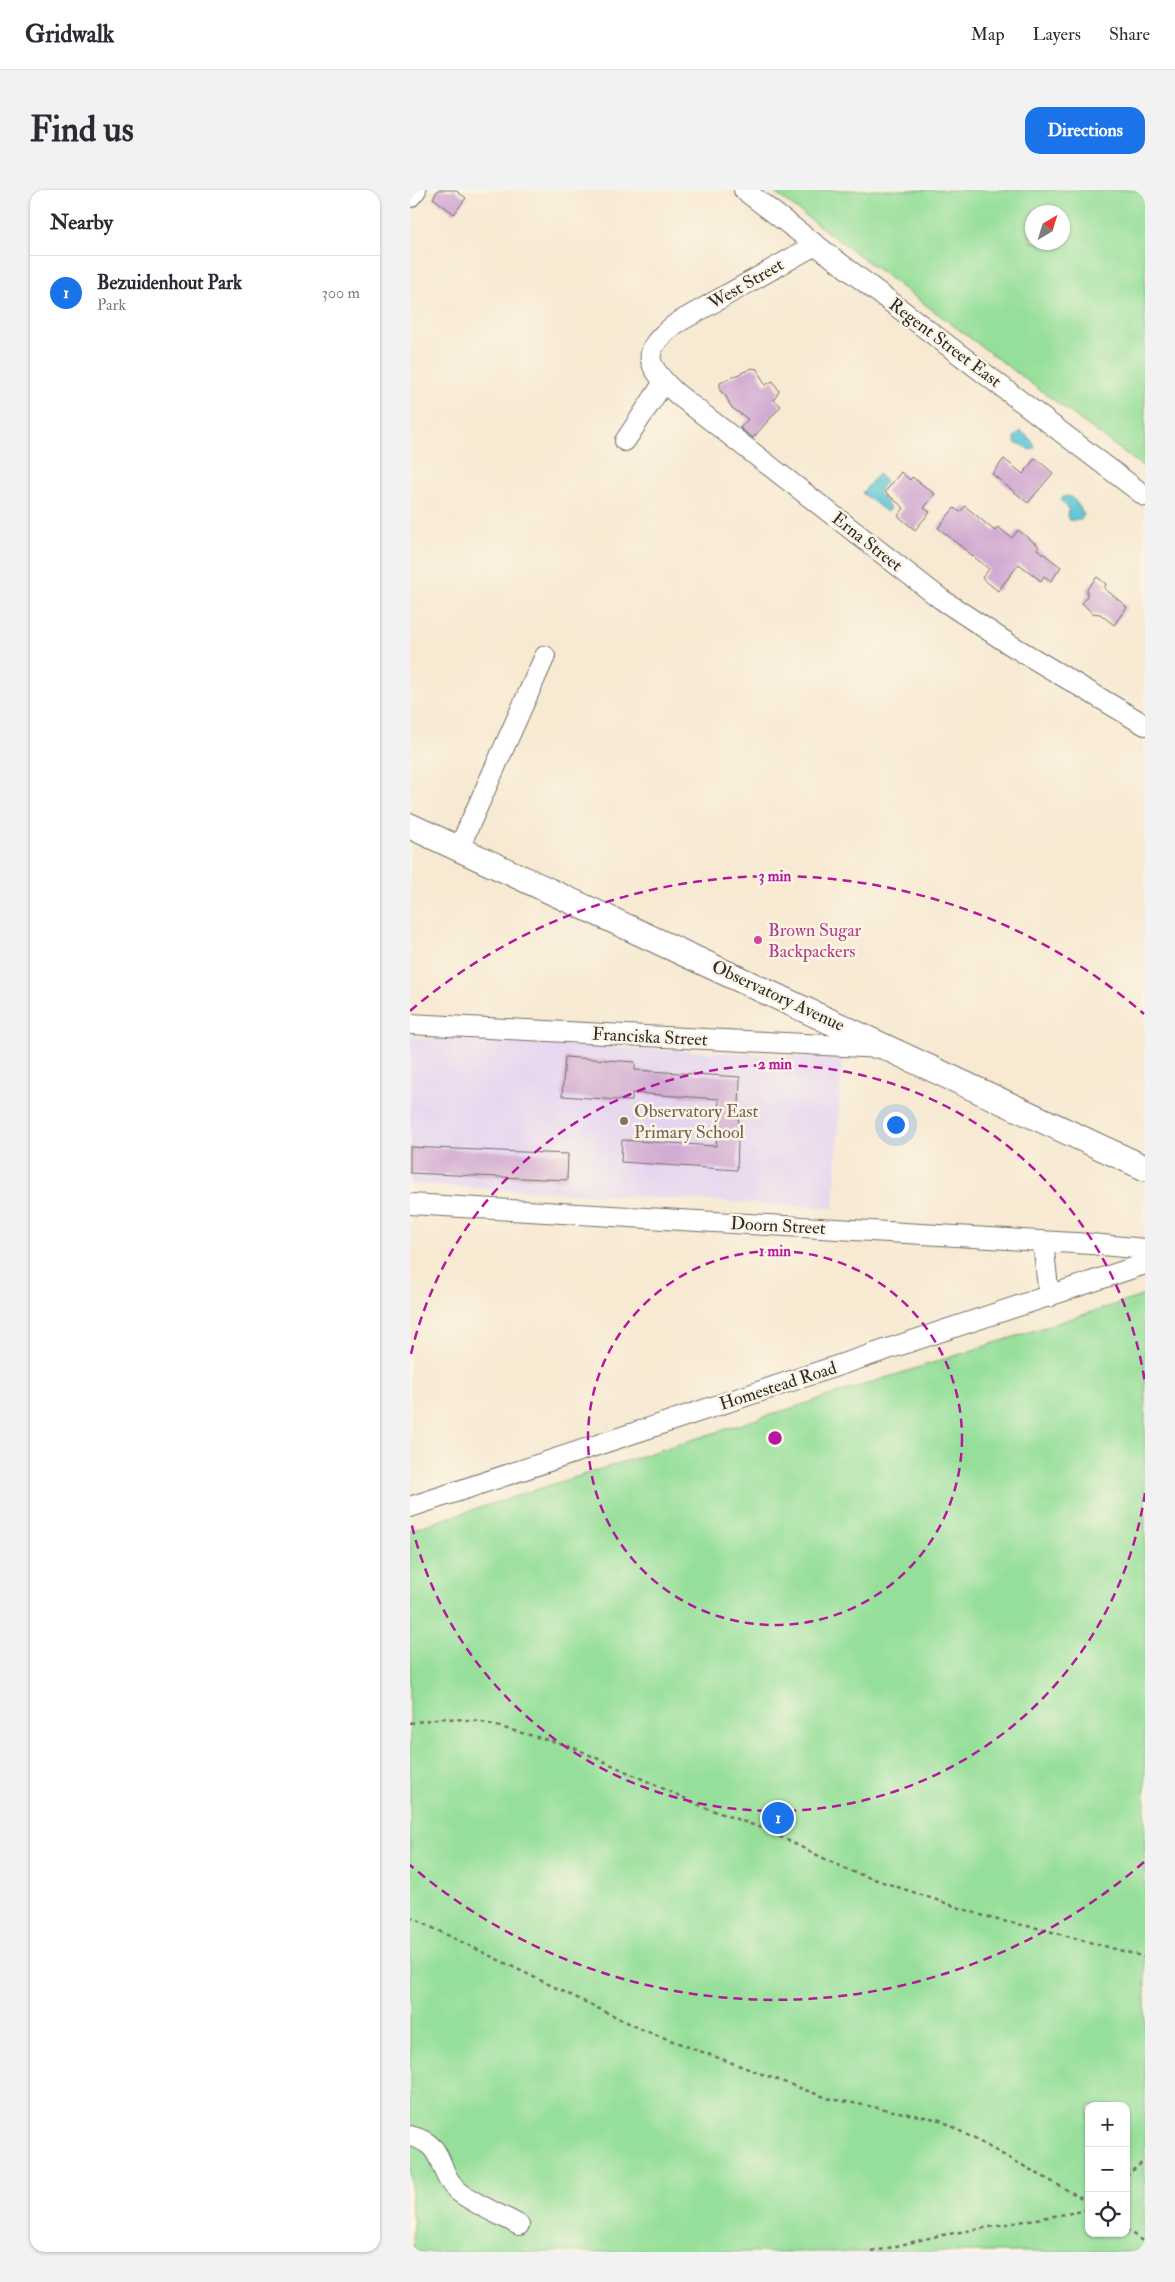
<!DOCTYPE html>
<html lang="en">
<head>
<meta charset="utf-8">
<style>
  :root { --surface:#fff; --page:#f2f2f3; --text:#2b2b33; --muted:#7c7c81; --line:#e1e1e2; --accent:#1a73e8 }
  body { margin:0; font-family:"IM FELL Double Pica",serif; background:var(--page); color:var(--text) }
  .controls { position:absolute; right:15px; bottom:15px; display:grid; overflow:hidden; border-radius:10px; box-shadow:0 1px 4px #0004 }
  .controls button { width:45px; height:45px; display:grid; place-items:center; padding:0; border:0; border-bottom:1px solid var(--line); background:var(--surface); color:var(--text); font:25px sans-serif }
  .compass { position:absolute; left:615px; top:15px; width:45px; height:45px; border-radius:50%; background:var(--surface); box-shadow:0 1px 4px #0004; rotate:38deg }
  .you { position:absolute; left:485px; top:934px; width:18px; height:18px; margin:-12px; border:4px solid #fff; border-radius:50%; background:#1a73e8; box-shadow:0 0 0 8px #1a73e833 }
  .badge { display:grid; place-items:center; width:32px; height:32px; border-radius:50%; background:var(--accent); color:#fff; font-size:16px; font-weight:700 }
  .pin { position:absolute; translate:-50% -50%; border:2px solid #fff; box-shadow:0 1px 5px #0006 }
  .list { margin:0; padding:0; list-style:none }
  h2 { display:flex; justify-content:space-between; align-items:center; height:65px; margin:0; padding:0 20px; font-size:21px }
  h2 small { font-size:16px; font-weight:400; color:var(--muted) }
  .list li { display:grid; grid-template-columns:32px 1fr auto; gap:15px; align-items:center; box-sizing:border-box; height:75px; padding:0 20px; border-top:1px solid var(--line) }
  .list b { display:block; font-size:19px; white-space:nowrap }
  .list p { margin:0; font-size:16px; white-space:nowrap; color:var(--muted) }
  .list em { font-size:16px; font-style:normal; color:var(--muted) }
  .icon { flex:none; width:28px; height:28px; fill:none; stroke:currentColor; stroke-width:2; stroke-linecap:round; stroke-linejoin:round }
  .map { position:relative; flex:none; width:735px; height:2062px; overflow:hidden; border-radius:15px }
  header { display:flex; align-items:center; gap:30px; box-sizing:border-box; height:70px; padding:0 25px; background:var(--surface); border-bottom:1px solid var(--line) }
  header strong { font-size:24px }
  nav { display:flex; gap:28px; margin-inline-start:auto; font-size:18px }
  .intro { display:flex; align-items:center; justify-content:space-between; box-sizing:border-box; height:120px; padding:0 30px }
  h1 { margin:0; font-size:35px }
  .button { padding:12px 22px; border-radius:15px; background:var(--accent); color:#fff; font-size:18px; font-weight:700 }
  main { display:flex; gap:30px; padding:0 30px }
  aside { flex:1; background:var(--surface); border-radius:15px; box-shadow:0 1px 4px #0004 }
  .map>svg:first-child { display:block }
  .built { fill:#e4d3f2 }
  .green { fill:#96df9a; stroke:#608562; fill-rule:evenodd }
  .water { fill:#5dc7d8; stroke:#447982 }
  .building { fill:#d2abd2 }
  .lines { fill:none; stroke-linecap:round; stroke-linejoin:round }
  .minor-casing { stroke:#726e65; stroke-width:22 }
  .major-casing { stroke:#726e65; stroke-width:27 }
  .path { stroke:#726e65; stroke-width:2.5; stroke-dasharray:4 4; stroke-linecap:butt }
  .minor { stroke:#fff; stroke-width:20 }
  .major { stroke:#fff; stroke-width:25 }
  .ring { fill:none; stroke:#b5179e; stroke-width:2.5; stroke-dasharray:9 6 }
  .hotel-dot { fill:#d1479c; stroke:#fcf5e5; stroke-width:2 }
  .education-dot { fill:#8d6e63; stroke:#fcf5e5; stroke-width:2 }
  .labels { text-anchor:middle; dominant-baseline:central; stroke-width:5; stroke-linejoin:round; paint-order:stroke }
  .street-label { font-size:18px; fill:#2b2b2b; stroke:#fcf5e5 }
  .hotel-label { font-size:18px; fill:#b23c85; stroke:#fcf5e5; text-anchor:start }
  .education-label { font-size:18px; fill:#785e54; stroke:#fcf5e5; text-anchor:start }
  .centre { fill:#b5179e; stroke:#fcf5e5; stroke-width:2.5 }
  .ring-label { font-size:15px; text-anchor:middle; font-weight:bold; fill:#b5179e; stroke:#fcf5e5; stroke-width:5; stroke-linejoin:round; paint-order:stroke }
</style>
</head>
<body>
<header>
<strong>Gridwalk</strong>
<nav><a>Map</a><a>Layers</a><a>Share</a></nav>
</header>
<div class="intro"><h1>Find us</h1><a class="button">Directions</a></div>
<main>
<aside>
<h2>Nearby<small></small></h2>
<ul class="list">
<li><span class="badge">1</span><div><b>Bezuidenhout Park</b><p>Park</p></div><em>300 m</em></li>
</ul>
</aside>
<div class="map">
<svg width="735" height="2062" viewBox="0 0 735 2062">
  <rect width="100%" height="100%" fill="#fcf5e5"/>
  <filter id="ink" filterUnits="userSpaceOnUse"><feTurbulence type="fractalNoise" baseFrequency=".02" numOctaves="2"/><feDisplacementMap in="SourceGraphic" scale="10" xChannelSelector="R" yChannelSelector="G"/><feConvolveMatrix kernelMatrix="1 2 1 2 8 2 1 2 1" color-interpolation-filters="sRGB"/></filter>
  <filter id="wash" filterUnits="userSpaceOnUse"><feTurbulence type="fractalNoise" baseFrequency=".0096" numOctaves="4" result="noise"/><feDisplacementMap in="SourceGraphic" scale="20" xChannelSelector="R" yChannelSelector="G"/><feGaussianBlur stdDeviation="1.12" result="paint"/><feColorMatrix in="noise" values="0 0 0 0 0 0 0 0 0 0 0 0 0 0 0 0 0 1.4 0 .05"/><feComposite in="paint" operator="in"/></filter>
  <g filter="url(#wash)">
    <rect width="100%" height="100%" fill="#f7e9d2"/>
    <path class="built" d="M0,847l432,22 -8,149 -424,-24z"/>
    <path class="green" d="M361,0h374v278zM652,22v30h-30v-30z
      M735,1105v957h-731l-4,-76v-646zM679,1916h37v127h-37z"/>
    <path class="water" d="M611,241l12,11 2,6 -5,2 -9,-6h-5l-2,-7z
      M468,284l8,7 -8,11 12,16 -3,4 -25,-19z
      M658,306c8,3 12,12 16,19l-4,5h-11l-2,-4 2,-7 -8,-8 2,-4z"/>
    <g id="blocks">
      <path class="building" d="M28,0h17l11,8 -12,16 -21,-16z
        M342,178l5,1 8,16 8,-4 6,10 -5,9 7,6 -28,32 -13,-10 8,-9 -16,-11 -7,-13 -5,-4v-8z
        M625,268l18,15 -25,30 -36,-29 12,-15 19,15z
        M491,282l9,8 2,-3 23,17 -11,14 6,4 -15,18 -17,-14 6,-8 -19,-16z
        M555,316l30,25 3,-4 14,11 6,-8 21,16 -2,3 24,18 -10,14 -7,-5 -3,5 -22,-17 -21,27 -16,-13 7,-9 -51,-41 16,-20 6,4z
        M687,387l9,7 -2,4 23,19 -13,18 -14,-11 -8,-1 -10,-10 5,-7v-7z
        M155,867l70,5v8l105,7 -3,93 -116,-8 1,-22 94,6 3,-47 -87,-6v8l-70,-5z
        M0,957l158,7 -1,26 -157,-7z"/>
    </g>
  </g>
  <g filter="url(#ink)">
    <use href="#blocks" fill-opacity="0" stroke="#726e65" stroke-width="1"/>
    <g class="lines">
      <defs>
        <path id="minor" d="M334,0l401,306
          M0,7l6,-7
          M405,55l-138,78c-39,29 -31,42 0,71l264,205 68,45 136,81
          M215,251l39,-59
          M49,658l86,-192
          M0,834l472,24
          M0,1014l681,40 54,5
          M633,1052l6,55
          M0,1317l735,-243
          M0,1946c38,9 25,35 48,55 16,13 43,24 61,34"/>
        <path id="major" d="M0,636l735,342"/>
      </defs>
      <use href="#minor" class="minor-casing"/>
      <use href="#major" class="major-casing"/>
      <path class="path" d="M0,1533l33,-5 35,3 92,25 136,62 58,21 86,42 143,48 44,9 108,29
        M0,1727l233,113 184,68 113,22 149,82
        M716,1986l19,-16
        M716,2039l19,14
        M462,2062l65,-16 146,-25 6,-4"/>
      <use href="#minor" class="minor"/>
      <use href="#major" class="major"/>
    </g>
  </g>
  <g class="ring">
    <circle cx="365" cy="1248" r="187"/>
    <path d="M735 1303A374 374 0 0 1 1 1332M1 1164A374 374 0 0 1 735 1193"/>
    <path d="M734 1672A562 562 0 0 1 0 1675M0 821A562 562 0 0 1 734 824"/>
  </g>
  <circle class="hotel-dot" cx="348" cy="750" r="5"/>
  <circle class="education-dot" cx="214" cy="931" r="5"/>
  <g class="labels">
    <g class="street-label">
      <text transform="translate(336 94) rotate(-30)">West Street</text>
      <text transform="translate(535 153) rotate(37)">Regent Street East</text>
      <text transform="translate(457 352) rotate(38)">Erna Street</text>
      <text transform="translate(368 806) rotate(25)">Observatory Avenue</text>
      <text transform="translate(240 847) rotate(3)">Franciska Street</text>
      <text transform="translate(368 1036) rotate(3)">Doorn Street</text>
      <text transform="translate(368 1196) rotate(-18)">Homestead Road</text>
    </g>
    <g class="hotel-label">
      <text x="358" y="740">Brown Sugar<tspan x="358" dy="21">Backpackers</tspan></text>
    </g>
    <g class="education-label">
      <text x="224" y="921">Observatory East<tspan x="224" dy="21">Primary School</tspan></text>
    </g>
  </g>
  <circle cx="365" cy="1248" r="8" class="centre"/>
  <g class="ring-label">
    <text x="365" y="691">3 min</text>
    <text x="365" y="879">2 min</text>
    <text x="365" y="1066">1 min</text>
  </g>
</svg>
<div class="controls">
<button>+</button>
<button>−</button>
<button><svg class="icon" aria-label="locate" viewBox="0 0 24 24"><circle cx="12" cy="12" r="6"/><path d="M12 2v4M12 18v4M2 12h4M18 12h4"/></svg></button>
</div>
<svg class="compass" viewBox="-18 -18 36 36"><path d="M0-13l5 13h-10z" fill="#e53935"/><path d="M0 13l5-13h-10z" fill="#7c7c81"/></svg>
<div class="you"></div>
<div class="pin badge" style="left:368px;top:1628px">1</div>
</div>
</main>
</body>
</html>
